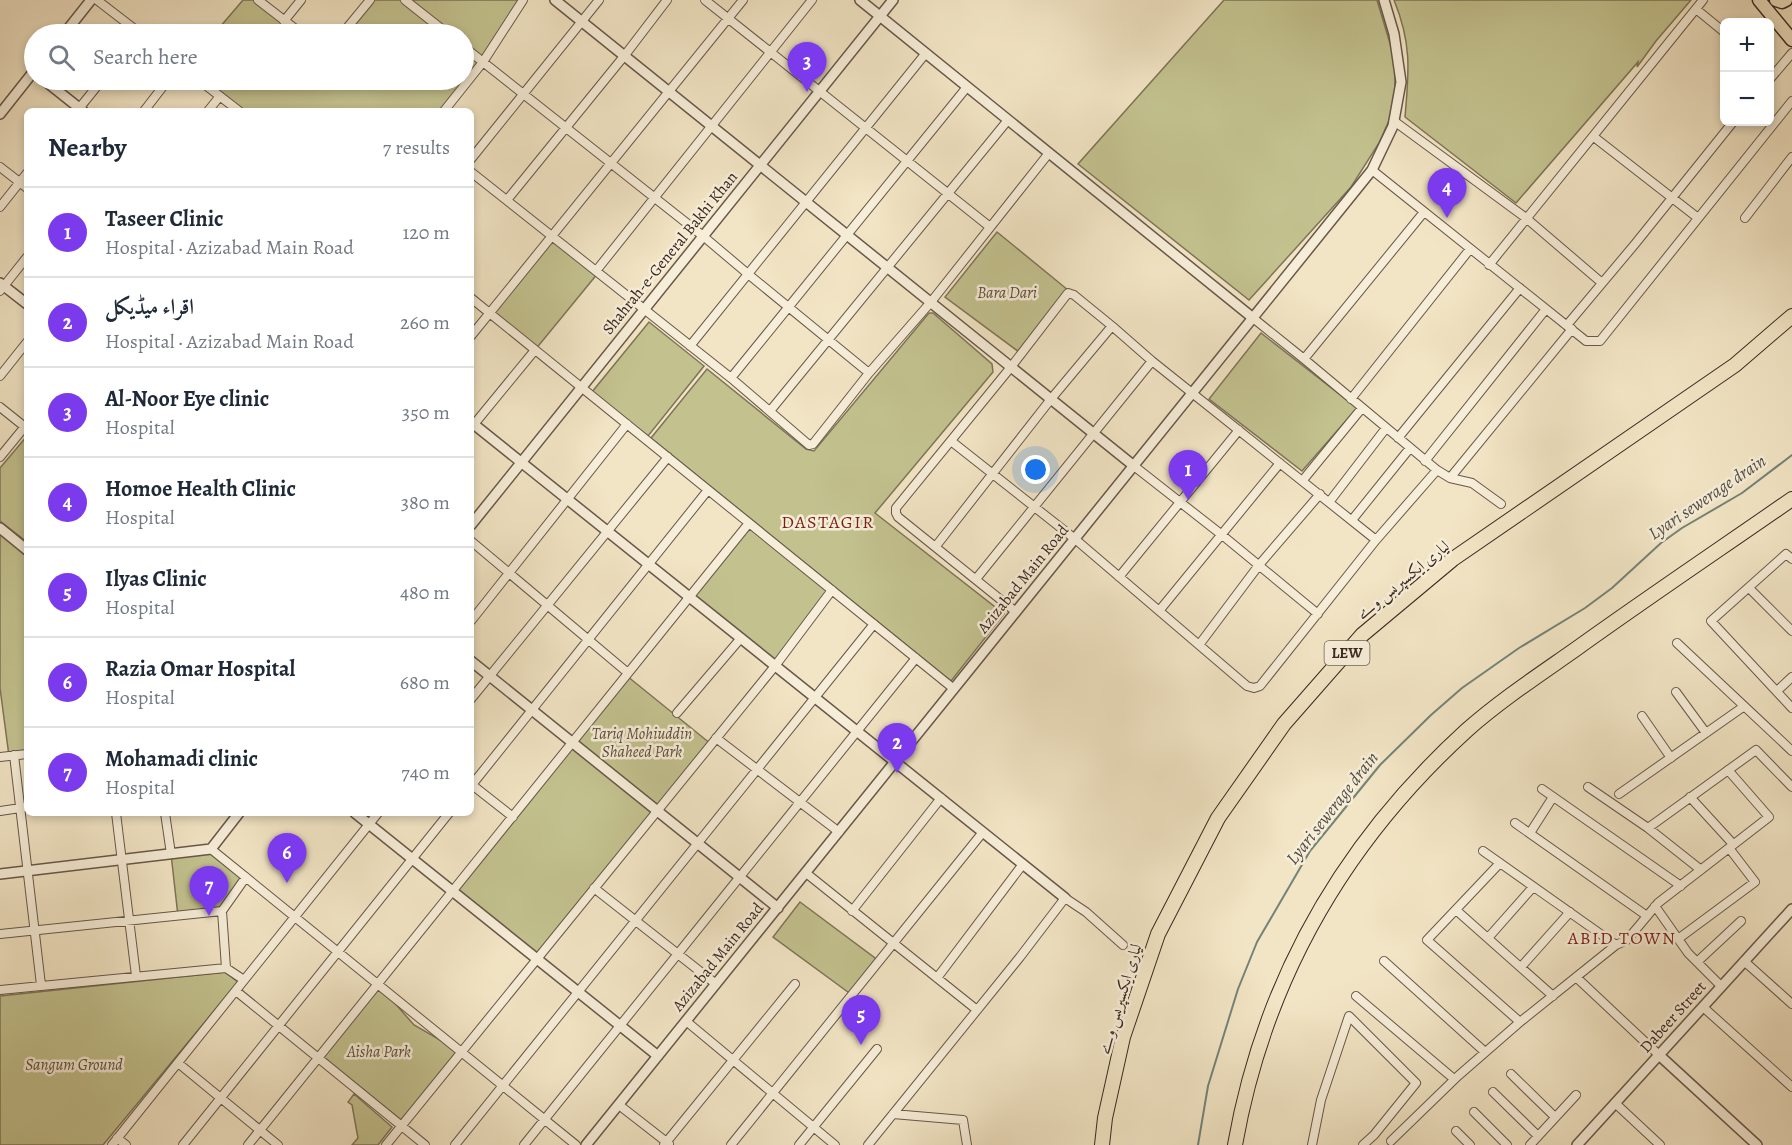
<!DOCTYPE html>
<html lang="en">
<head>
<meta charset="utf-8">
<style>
  :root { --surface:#fff; --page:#f2f2f3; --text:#1f2937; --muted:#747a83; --line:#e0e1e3; --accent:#7c3aed }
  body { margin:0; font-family:Alegreya,Amiri,serif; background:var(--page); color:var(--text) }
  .controls { position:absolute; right:18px; top:18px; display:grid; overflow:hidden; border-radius:9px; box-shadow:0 3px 9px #0003 }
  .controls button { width:54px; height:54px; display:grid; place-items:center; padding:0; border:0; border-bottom:2px solid var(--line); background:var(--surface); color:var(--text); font:30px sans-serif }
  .you { position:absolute; left:1036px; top:470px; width:21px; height:21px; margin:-15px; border:4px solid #fff; border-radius:50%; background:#1a73e8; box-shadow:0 0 0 9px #1a73e833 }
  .badge { display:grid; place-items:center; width:39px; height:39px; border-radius:50%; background:var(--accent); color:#fff; font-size:20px; font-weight:700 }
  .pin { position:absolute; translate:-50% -50px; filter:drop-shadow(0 2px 3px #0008) }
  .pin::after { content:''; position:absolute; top:32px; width:21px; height:18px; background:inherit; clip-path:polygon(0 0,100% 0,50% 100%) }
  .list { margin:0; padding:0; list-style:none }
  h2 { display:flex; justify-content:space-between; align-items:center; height:78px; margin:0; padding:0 24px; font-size:26px }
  h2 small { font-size:20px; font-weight:400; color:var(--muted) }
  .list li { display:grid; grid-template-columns:39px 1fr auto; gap:18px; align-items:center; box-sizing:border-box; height:90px; padding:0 24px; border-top:2px solid var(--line) }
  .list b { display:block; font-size:22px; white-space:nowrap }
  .list p { margin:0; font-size:20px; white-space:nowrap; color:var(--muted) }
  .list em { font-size:20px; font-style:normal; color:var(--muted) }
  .icon { flex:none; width:33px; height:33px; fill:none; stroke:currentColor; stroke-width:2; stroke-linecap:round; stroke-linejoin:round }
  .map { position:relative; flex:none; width:1792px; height:1145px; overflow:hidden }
  .search { position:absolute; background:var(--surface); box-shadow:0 3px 9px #0003; left:24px; top:24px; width:450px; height:66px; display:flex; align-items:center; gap:15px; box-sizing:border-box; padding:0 21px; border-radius:33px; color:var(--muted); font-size:22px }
  .panel { position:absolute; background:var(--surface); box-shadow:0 3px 9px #0003; left:24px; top:108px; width:450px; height:708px; border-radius:9px }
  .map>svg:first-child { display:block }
  .green { fill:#c3c28f; stroke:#7e7558; stroke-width:1.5 }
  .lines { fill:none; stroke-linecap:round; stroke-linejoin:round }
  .stream { stroke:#748379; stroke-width:2 }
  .minor-casing { stroke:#68574a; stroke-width:10 }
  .tertiary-casing { stroke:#68574a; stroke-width:12 }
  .primary-casing { stroke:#3a2821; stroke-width:15 }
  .motorway-casing { stroke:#3a2821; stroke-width:16 }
  .minor { stroke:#f7eed9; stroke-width:8 }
  .tertiary { stroke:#f7eed9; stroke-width:9 }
  .primary { stroke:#f2e5c5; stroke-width:12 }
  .motorway { stroke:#f2e5c5; stroke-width:14 }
  .labels { text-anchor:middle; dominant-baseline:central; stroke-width:5; stroke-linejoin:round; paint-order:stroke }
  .shield { fill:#f7eed9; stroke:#736358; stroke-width:1.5 }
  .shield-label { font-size:15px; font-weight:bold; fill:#3a2821 }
  .street-label { font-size:16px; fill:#3a2821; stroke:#f7eed9 }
  .park-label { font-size:16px; font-style:italic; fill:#5c4e3c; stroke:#f7eed9 }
  .water-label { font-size:18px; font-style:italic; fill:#524e46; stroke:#f7eed9 }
  .neighbourhood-label { font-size:18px; letter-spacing:1.5px; fill:#7a1f14; stroke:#f7eed9 }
</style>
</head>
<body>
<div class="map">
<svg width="1792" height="1145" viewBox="0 0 1792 1145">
  <rect width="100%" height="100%" fill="#f2e5c5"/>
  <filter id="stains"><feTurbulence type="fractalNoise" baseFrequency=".00333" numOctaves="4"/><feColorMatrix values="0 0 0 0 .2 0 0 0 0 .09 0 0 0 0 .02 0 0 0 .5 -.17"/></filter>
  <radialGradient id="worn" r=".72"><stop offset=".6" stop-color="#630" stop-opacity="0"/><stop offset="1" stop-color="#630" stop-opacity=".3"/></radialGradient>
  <path class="green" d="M243,0h15l43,34h-87z
    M370,0h153l-79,111h-205l-40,-31h265v-46h-122z
    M1224,0h153l18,60v47l-16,36 -28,44 -102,113 -171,-136z
    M1394,0h297l-35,41 -19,26 1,-5 -122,141 -111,-86c4,-46 7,-73 -11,-117z
    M997,232l71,58 -49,62 -74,-55z
    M552,236l46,37 -63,77 -46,-37z
    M929,313h4l59,51 1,8 -118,141 129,101 -53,67 -300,-243 56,-69 99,80 8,2z
    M649,322l55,44 -56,70 -56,-44z
    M1261,333l96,75 -55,63 -93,-72z
    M27,436v106l-27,-21v-53z
    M749,523l83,67 -57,76 -85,-69z
    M0,528l27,22v204l-18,2 -9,-68z
    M627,676l84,68 -174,215 -84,-68z
    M211,849l35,28 -24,34 -44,5 -7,-62z
    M800,902l79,59 -27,34 -79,-58z
    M225,972l13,10 -135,163h-103v-149z
    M378,984l36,41 47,27 -60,74 -83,-68z
    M354,1094l38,33 -14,18h-26l6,-7 -6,-33 -4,-3z"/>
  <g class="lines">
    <path class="stream" d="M1198,1145l10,-59 30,-97 19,-47 53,-91 70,-86 51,-50 31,-27 57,-40 66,-40 27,-20 49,-45 21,-15 60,-35 50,-38"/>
    <defs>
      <path id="minor" d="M97,0l44,34
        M258,0l44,34
        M405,0l43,34
        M705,0l285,227
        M1696,9l28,23
        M284,21l17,-21
        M342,34l28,-34
        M464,47l239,189 45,38 121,99 62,-71 118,-149
        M1770,79l22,-26
        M199,80l40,31
        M77,111l25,-31
        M144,111l24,-31
        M208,111l12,-15
        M444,111l39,-49 40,-62
        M1394,121l132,97 76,65
        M1594,137l104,81
        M471,159l128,-159
        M0,167l27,21
        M1372,170l214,171h14l192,-240
        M471,172l260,206 78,67 4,-1 56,-71
        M507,200l118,-145 42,-55
        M0,207l27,-34
        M1745,218l47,-61
        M1489,265l214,-265
        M596,271l216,-271
        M0,291l27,-34
        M471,298l483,391
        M1253,318l51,41 133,111 13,8 22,5 29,21
        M1567,325l68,-81 98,-122
        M471,336l272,-336
        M690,346l236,-293
        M1304,359l120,-147
        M0,376l27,-34
        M731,378l236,-291
        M1351,399l119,-150
        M0,407l25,20
        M770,411l238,-291
        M471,428l64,-78
        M1398,438l122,-150
        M951,441l124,98 172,147 7,2 6,-2 116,-146 61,-70
        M0,457l27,-33
        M1425,461l121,-152
        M1134,466l88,69 96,79
        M1450,478l122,-149
        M1303,480l59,-72
        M1330,501l56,-73
        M1352,520l58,-72
        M471,541l157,132
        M936,546l115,-147 61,-73
        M1792,559l-6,-5 -75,67 81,87
        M1119,577l120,-147
        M976,579l176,-218
        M1749,588l43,43
        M1159,611l121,-148
        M1016,612l-118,-95 -2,-4v-5l115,-141 57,-74 6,2 38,31 40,35 224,179
        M471,621l156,-197
        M1677,643l115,108
        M1199,645l60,-80 61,-71
        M1777,691l15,-14
        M1676,692l30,41
        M471,699l197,-242
        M677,713l64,-75
        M1642,716l29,42
        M716,738l123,94
        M14,755l27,230
        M0,757l27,-3
        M471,784l42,33
        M471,786l237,-296
        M1588,787l60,41 53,42
        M1542,789l139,97
        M1619,794l124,-87
        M1690,797l43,47
        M0,811l27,-4
        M116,813l20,163
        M165,813l6,41
        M1515,823l132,93
        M1648,828l108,-78 36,37
        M1530,833l23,-36
        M211,849l365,296
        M1483,851l133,94 11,-5 31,-37 111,-86 -41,-47
        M1500,863l-73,77 93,82
        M806,873l171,137
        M594,888l122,96
        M1655,906l33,47 33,33
        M1456,910l97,86
        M222,911l4,57
        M852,911l89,-113
        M0,934l222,-23 24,-34
        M1488,938l45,-51
        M1678,939l77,-57 -26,-34
        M1384,961l101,91
        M1744,961l48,43
        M1697,962l44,-41
        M1521,967l49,-55
        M1576,977l83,78
        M937,978l86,-114
        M0,990l226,-22 18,12
        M236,991l189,154
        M1356,996l98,83
        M1703,1007l89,80
        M686,1021l149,124
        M178,1063l100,82
        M1511,1074l44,43
        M1493,1092l45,44
        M1615,1103l45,42
        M619,1105l50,39
        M1474,1112l33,33
        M893,1114l70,6 4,25
        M1456,1131l14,14
        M117,1138l9,7
        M1391,1141l67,-65 62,-54 96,-77
        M112,1145l266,-332
        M183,1145l266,-332
        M248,1145l501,-622
        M386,1145l389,-479 57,-76
        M455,1145l419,-521
        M524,1145l392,-487
        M664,1145l131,-161
        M731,1145l252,-313
        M799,1145l78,-96
        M868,1145l152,-188 45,-59 21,14 37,33
        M1312,1145l9,-45 28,-84 67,67 -42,52 -11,10
        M1530,1145l46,-50"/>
      <path id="tertiary" d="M555,0l579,466
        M860,0l393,318
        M64,34l27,-34
        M44,80l39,31
        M0,114l34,-43
        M0,283l27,21
        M471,422l594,476
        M471,525l422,-525
        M0,528l27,22
        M471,661l307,247
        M355,813l303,243
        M0,874l211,-25 28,-36
        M1659,1055l98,90
        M586,1145l786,-975 21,-44 8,-44 -7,-48 -10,-34
        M1577,1145l215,-236"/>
      <path id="primary" d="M1759,0l33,40
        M1776,0l6,2 4,-2"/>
      <path id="motorway" d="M1102,1145l3,-27 18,-81 35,-103 60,-116 66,-94 78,-89 91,-76 282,-194 57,-49
        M1235,1145c29,-164 109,-303 232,-415 34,-30 72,-55 109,-81 71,-51 144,-100 216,-150"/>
    </defs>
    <use href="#minor" class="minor-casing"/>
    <use href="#tertiary" class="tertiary-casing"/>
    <use href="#primary" class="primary-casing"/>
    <use href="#motorway" class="motorway-casing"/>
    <use href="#minor" class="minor"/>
    <use href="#tertiary" class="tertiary"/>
    <use href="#primary" class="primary"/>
    <use href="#motorway" class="motorway"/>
  </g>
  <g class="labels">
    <rect class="shield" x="1324.5" y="641" width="45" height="24" rx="4.5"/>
    <g class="shield-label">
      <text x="1347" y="653">LEW</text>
    </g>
    <g class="street-label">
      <text transform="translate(670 253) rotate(-51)">Shahrah-e-General Bakhi Khan</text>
      <text transform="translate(1023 579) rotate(-51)">Azizabad Main Road</text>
      <text transform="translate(1403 580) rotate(-39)">لیاری ایکسپریس وے</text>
      <text transform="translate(718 957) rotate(-51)">Azizabad Main Road</text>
      <text transform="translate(1120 999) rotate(-73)">لیاری ایکسپریس وے</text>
      <text transform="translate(1673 1017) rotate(-48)">Dabeer Street</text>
    </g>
    <g class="park-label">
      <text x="1007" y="293">Bara Dari</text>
      <text x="642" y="734">Tariq Mohiuddin<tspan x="642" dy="18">Shaheed Park</tspan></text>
      <text x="379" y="1052">Aisha Park</text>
      <text x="74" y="1065">Sangum Ground</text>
    </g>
    <g class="water-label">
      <text transform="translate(1707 497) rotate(-34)">Lyari sewerage drain</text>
      <text transform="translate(1332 808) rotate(-52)">Lyari sewerage drain</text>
    </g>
    <g class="neighbourhood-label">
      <text x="828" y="522">DASTAGIR</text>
      <text x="1622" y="938">ABID TOWN</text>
    </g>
  </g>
  <rect width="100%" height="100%" filter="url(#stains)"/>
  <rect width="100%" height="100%" fill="url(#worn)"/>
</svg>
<div class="controls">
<button>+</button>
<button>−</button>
</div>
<div class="you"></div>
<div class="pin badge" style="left:1188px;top:500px">1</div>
<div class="pin badge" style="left:897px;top:773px">2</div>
<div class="pin badge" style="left:807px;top:92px">3</div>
<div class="pin badge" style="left:1447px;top:218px">4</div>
<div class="pin badge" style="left:861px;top:1045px">5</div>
<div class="pin badge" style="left:287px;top:883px">6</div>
<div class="pin badge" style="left:209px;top:916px">7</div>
<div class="search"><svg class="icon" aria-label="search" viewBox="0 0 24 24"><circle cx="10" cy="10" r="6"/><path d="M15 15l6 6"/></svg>Search here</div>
<section class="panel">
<h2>Nearby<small>7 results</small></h2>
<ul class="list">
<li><span class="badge">1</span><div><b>Taseer Clinic</b><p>Hospital · Azizabad Main Road</p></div><em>120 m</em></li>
<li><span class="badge">2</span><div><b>اقراء میڈیکل</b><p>Hospital · Azizabad Main Road</p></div><em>260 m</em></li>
<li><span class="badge">3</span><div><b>Al-Noor Eye clinic</b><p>Hospital</p></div><em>350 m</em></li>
<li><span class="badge">4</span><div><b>Homoe Health Clinic</b><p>Hospital</p></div><em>380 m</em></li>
<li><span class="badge">5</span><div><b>Ilyas Clinic</b><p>Hospital</p></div><em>480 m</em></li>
<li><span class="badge">6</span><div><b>Razia Omar Hospital</b><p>Hospital</p></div><em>680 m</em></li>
<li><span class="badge">7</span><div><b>Mohamadi clinic</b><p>Hospital</p></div><em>740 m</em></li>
</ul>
</section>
</div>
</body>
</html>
